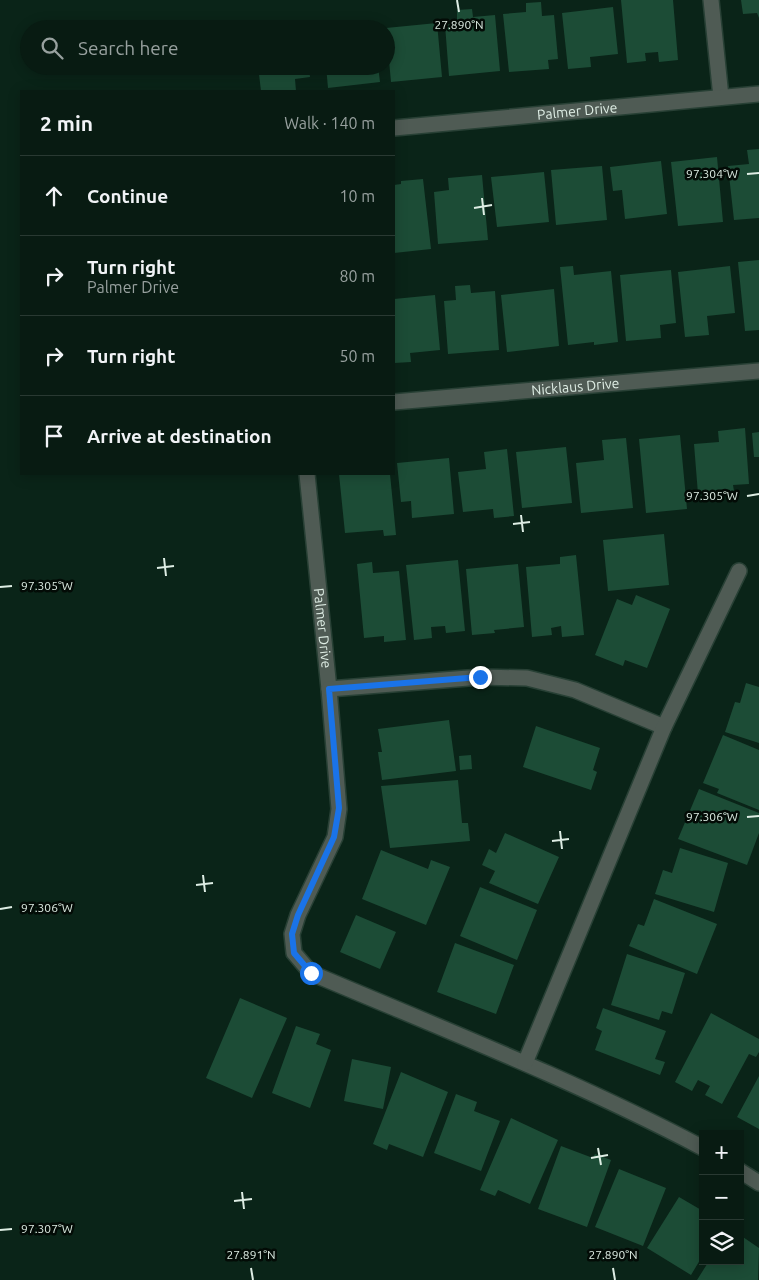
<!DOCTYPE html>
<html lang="en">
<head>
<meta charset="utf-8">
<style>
  :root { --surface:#081b12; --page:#11241b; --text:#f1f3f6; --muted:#98a19f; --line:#293932 }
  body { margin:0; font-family:Ubuntu,sans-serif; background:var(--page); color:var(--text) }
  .controls { position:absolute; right:15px; bottom:15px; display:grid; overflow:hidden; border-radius:0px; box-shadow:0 2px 12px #0003 }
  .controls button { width:45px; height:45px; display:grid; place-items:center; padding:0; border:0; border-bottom:1px solid var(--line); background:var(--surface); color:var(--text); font:25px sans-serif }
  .stop { position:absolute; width:15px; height:15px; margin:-11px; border:4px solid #1a73e8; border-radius:50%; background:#fff }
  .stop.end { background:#1a73e8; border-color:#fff; box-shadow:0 1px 5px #0008 }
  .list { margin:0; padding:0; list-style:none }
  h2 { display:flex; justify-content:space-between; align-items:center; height:65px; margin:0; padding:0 20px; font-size:21px }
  h2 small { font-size:16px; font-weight:400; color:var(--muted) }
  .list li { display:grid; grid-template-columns:32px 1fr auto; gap:15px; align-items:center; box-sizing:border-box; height:80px; padding:0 20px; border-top:1px solid var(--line) }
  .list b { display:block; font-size:19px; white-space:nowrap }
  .list p { margin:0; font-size:16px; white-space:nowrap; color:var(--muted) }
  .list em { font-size:16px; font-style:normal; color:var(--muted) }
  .icon { flex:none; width:28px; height:28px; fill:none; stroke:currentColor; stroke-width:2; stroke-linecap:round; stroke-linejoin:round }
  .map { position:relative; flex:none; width:759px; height:1280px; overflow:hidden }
  .search { position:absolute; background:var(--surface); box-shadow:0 2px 12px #0003; left:20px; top:20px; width:375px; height:55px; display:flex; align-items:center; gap:12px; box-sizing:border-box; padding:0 18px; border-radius:28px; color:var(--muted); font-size:19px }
  .panel { position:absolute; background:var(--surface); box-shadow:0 2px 12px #0003; left:20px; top:90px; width:375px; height:385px; border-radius:0px }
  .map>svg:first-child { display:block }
  .building { fill:#1c4c36 }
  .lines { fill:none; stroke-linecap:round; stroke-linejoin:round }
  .minor-casing { stroke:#284035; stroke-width:18 }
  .minor { stroke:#4f5b54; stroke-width:15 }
  .route { stroke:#1a73e8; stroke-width:6 }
  .ticks { fill:none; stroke:#deede4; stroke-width:2 }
  .labels { text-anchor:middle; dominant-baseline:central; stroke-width:5; stroke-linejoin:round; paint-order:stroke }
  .street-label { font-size:14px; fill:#deede4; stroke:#030b06 }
  .ticks-label { font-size:12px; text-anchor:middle; fill:#deede4; stroke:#030b06; stroke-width:5; stroke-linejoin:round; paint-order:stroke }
</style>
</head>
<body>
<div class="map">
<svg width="759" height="1280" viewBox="0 0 759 1280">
  <rect width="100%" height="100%" fill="#0a2418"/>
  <path class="building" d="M621,0h52l5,60 -19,2 -1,-10 -13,1 1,8 -19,2z
    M741,0h18v18l-2,-5 -14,1z
    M541,2l1,14 12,-1 4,44 -10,1 1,9 -40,3 -6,-58 23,-2v-9z
    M613,7l5,47 -28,3 1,10 -23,2 -6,-56z
    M472,9l1,8 22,-2 5,56 -51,5 -4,-51 12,-2v-13z
    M348,22l1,4 24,-3 1,6h-52l-1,-4z
    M437,23l5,54 -51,5 -5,-54z
    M305,25l1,4h-26v-2z
    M258,66h51l1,11 -15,2 1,12h-35z
    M326,66h52l2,16 -52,6z
    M759,149v69l-25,2 -6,-54 21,-2 -2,-14z
    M717,157l6,65 -45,4 -7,-64z
    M661,161l6,53 -42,5 -3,-29 -9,1 -3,-24z
    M602,166l5,54 -51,5 -5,-55z
    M544,172l5,50 -52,5 -6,-50z
    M482,175l6,65 -50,4 -4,-52 15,-2 -1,-12z
    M423,179l8,70 -37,4v-68l7,-1v-3z
    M759,260v70l-14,1 -7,-69z
    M573,266l1,9 37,-4 7,71 -24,3v-3l-26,3 -8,-78z
    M730,266l5,47 -28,3 2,19 -24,2 -7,-65z
    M671,270l5,53 -16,2 1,13 -35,3 -6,-66z
    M470,285l1,8 24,-2 4,59 -51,4 -4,-53 12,-1 -1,-14z
    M554,289l5,57 -52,6 -6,-57z
    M435,295l5,55 -30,3 1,9 -17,1v-64z
    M745,428l4,56 -16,1 1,6 -36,3 -4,-50 25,-2 -1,-11z
    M759,432v25h-5l-2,-24z
    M680,435l7,74 -41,4 -7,-74z
    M626,438l7,70 -52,5 -5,-50 28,-3 -2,-20z
    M566,447l6,56 -50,5 -6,-56z
    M507,449l7,67 -20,2 -1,-9 -30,3 -5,-40 28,-3 -2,-17z
    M449,458l5,56 -42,4 -1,-17 -10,1 -4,-39z
    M339,474h51l6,61 -12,1 -1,-6 -38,3z
    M664,534l5,51 -61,6 -5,-51z
    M576,555l8,80 -22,2 -1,-11 -10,2 1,7 -20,2 -6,-70 34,-3v-7z
    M458,560l7,71 -19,2 -1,-7 -14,1 1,11 -18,2 -8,-75z
    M372,562l1,11 26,-2 7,69 -22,2v-6l-20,2 -7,-74z
    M518,564l6,63 -30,3 1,3 -23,2 -6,-66z
    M636,595l34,14 -23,59 -22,-8 -2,6 -28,-11 22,-56 15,6z
    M746,683l13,4v56l-34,-11 10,-30 5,1z
    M449,720l7,51 -74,9 -4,-28h4l-4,-23z
    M536,726l64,22 -7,22 4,2 -6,18 -68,-23z
    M723,735l36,15v60l-42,-17 2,-4 -16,-6z
    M471,755l1,14 -12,1 -1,-14z
    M458,780l4,43h6l2,18 -80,7 -9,-62z
    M699,789l60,24v20l-12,32 -69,-26z
    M505,833l54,24 -21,47 -49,-21 6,-12 -13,-6 7,-16 7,4z
    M680,848l48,15 -14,49 -59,-18 8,-24 9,3z
    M381,850l47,19 3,-9 19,7 -24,58 -64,-26z
    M480,887l57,23 -20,50 -57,-24z
    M654,899l63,25 -20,50 -68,-28 9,-22 6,2z
    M356,915l40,17 -16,37 -40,-17z
    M455,943l59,22 -18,49 -59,-22z
    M627,954l58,19 -13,41 -10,-3 -3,9 -48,-15z
    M240,998l47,20 -35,80 -46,-20z
    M603,1008l63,23 -11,28 10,3 -5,13 -65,-25 7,-19 -6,-3z
    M711,1013l48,26v13l-3,5 -7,-3 -27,50 -17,-9 5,-9 -12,-6 -6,11 -17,-9z
    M296,1026l24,8 -4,10 15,6 -21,58 -38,-15z
    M352,1059l39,8 -8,42 -39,-8z
    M401,1072l47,20 -25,65 -34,-13 -2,6 -14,-6z
    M759,1076v53l-22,-12z
    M456,1094l21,8 -3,9 26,10 -19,50 -47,-18z
    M511,1118l47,22 -28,64 -32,-14 -3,6 -15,-6z
    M561,1146l32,12 2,-4 16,6 -24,67 -49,-18z
    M619,1169l47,19 -23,58 -48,-19z
    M679,1197l24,14v44l-12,20 -44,-27z
    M740,1235l19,13 -1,32h-61l12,-19h31z"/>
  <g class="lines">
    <defs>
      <g id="minor">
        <path d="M711,0l10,97"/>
        <path id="s1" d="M394,128l365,-34"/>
        <path id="s2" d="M394,402l365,-31"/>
        <path id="s3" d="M307,474l22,215 10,120 -4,28 -37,78 -6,19 2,19 17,20c132,56 265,108 392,175"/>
        <path d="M329,689l152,-12 46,1 48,12 89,37"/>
        <path d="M525,1063l139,-336 75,-156"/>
        <path d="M740,1171l19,12"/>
      </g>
    </defs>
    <use href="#minor" class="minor-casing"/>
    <use href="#minor" class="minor"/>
  </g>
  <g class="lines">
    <path class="route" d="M311,973l-17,-20 -2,-19 6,-19 36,-78 5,-29 -10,-119 151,-12"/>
  </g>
  <path class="ticks" d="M457,0l2,12M747,174l12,-1M482,198l2,17M474,208l18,-3M747,496l12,-2M521,515l2,17M513,524l17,-2M164,558l2,18M157,568l17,-2M0,587l12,-1M747,817l12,-1M560,831l2,18M552,841l17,-2M203,875l2,17M196,885l17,-2M0,909l12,-2M598,1148l3,17M591,1158l17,-3M242,1192l2,17M234,1201l18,-2M0,1230l12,-1M251,1268l2,12M613,1268l2,12"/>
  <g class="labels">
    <g class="street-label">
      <text stroke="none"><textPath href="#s1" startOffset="184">Palmer Drive</textPath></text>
      <text stroke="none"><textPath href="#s2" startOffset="182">Nicklaus Drive</textPath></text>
      <text stroke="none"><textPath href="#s3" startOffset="155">Palmer Drive</textPath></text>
    </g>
  </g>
  <g class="ticks-label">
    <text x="459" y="29">27.890°N</text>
    <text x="712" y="178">97.304°W</text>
    <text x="712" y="500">97.305°W</text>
    <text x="47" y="590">97.305°W</text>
    <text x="712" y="821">97.306°W</text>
    <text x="47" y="912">97.306°W</text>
    <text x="47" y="1233">97.307°W</text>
    <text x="251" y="1259">27.891°N</text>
    <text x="613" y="1259">27.890°N</text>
  </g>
</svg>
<div class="controls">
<button>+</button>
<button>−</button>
<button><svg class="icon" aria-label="layers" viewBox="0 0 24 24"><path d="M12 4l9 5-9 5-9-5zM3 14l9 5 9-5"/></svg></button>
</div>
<div class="stop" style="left:311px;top:973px"></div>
<div class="stop end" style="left:480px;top:677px"></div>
<div class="search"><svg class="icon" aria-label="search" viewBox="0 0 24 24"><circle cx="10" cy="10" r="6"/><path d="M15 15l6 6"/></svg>Search here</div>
<section class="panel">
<h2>2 min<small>Walk · 140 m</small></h2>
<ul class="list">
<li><svg class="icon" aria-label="ahead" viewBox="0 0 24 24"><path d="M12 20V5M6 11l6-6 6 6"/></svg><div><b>Continue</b></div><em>10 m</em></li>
<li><svg class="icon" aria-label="right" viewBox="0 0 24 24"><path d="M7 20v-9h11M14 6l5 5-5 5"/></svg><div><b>Turn right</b><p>Palmer Drive</p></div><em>80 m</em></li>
<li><svg class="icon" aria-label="right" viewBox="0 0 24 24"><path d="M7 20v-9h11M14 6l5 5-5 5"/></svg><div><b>Turn right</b></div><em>50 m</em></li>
<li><svg class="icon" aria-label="arrive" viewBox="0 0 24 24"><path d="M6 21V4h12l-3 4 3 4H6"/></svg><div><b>Arrive at destination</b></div></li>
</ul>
</section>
</div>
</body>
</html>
